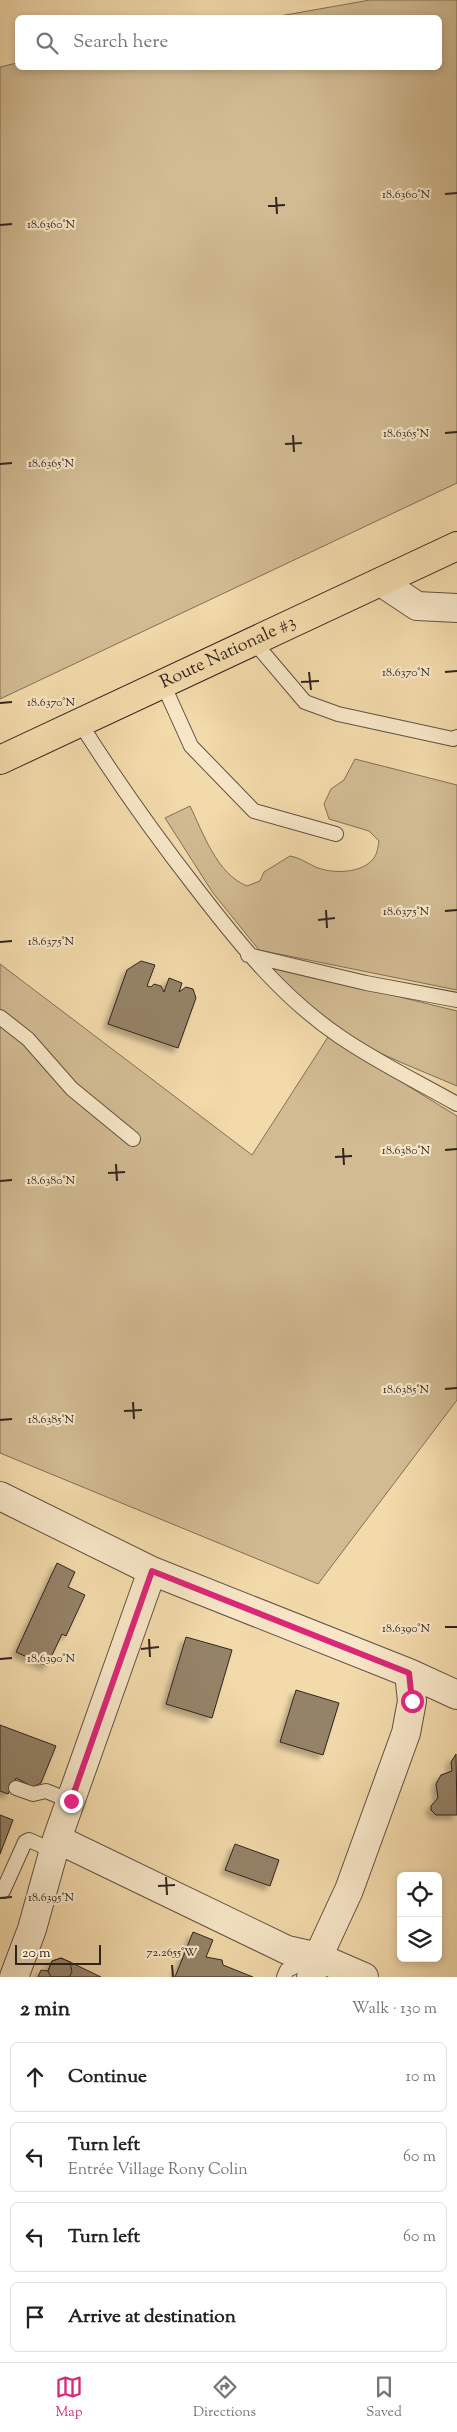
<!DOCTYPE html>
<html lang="en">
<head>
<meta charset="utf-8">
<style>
  :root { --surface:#fff; --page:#f6f6f6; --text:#222; --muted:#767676; --line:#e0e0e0; --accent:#db2777 }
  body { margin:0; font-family:"Sorts Mill Goudy",serif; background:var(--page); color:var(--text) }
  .controls { position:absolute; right:15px; bottom:15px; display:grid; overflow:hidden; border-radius:8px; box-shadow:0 2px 8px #0003 }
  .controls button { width:45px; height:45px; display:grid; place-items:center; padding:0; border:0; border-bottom:1px solid var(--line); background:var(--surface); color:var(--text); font:25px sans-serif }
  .scale { position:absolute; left:15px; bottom:12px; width:86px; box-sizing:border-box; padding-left:5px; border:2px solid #30241f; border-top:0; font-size:14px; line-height:18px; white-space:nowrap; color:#30241f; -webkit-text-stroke:4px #f7e7c8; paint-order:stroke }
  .stop { position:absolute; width:15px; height:15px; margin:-11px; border:4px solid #db2777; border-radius:50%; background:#fff }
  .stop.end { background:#db2777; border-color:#fff; box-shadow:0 1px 5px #0008 }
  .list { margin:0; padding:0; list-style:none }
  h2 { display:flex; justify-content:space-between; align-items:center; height:65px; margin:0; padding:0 20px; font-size:21px }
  h2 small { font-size:16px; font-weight:400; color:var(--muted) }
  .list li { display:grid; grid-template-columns:32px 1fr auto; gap:15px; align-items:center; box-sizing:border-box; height:70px; margin:0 10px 10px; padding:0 10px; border:1px solid var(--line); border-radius:8px }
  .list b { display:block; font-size:19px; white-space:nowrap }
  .list p { margin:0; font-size:16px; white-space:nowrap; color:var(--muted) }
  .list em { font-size:16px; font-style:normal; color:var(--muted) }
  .icon { flex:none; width:28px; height:28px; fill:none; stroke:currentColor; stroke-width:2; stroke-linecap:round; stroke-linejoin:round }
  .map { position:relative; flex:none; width:457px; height:1977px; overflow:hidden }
  .search { position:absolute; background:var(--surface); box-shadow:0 2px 8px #0003; left:15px; right:15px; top:15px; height:55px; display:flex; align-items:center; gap:12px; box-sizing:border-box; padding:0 18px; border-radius:8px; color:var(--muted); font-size:19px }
  .sheet { height:385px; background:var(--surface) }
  nav { display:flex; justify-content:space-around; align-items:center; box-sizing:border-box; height:70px; border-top:1px solid var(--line); background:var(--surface); font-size:14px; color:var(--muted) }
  nav a { display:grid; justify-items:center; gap:2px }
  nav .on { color:var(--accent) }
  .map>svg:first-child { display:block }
  .green { fill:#d2bb93; stroke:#817059 }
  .building { fill:#958368; stroke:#30241f; filter:url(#shadow) }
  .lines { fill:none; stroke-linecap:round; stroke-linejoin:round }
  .service-casing { stroke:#615242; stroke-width:16 }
  .minor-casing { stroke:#615242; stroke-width:30 }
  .primary-casing { stroke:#30241f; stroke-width:30 }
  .service { stroke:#f7e7c8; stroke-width:14 }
  .minor { stroke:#f7e7c8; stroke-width:28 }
  .primary { stroke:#f3daab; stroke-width:28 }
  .route { stroke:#db2777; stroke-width:6 }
  .ticks { fill:none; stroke:#30241f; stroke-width:2 }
  .labels { text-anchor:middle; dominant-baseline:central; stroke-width:4.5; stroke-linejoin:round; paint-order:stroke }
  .street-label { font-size:18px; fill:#30241f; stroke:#f7e7c8 }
  .ticks-label { font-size:12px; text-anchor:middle; fill:#30241f; stroke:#f7e7c8; stroke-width:4.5; stroke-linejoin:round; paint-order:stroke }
</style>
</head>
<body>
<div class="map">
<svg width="457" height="1977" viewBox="0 0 457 1977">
  <defs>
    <filter id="shadow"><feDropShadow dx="-4.5" dy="4.5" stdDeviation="2.5" flood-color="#0004"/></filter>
  </defs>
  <rect width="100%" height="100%" fill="#f3daab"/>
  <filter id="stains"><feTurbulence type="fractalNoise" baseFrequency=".004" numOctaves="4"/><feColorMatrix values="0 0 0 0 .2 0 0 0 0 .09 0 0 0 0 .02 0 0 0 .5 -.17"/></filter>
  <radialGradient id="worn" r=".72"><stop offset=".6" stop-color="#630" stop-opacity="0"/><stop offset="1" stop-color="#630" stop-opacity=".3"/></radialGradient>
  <path class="green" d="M370,0h87v483l-457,216v-632l17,-4 1,5h422v-50l-166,-1z
    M355,759l102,26v205l-198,-40 -46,-57 -48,-75 25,-12c13,27 27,68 57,80l13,-5 4,-9 26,-16c11,2 18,8 28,12 17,6 44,5 55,-9 4,-4 5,-12 6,-18l-10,-10 -40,-12 -5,-15 7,-15 13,-9z
    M261,963l196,48v75c-39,-17 -82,-32 -117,-56 -29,-20 -54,-43 -79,-67z
    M0,964l252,191 76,-118 129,79v284l-139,184 -318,-131z"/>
  <path class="building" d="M141,961l14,4 -8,21 4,1 3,-3 7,2 3,6 5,-14 13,5 -3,9 7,-5 7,2 3,9 -18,50 -70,-24 19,-54z
    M57,1563l18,9 -7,15 17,8 -19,41 -4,-2 -15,32 -31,-14z
    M186,1637l46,13 -20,68 -46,-14z
    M296,1690l43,13 -16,52 -43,-13z
    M0,1725l56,21 -15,37 -8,4 -17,-9 -8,16 -8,-3z
    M456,1754l1,61h-21l-5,-5v-4l7,-8 -2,-14 5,-9 11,-4 -1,-9z
    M0,1815l13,5 -13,34z
    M235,1844l44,16 -9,26 -45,-16z
    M193,1932l20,8 -7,17 16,3 1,5 30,12h-78z
    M61,1958l9,4 2,10 -3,5h-18l-3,-6 4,-10z
    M61,1958l9,4 31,15h-63l3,-7 7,1 4,-10z"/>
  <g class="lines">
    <defs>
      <path id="service" d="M254,642l51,60 33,12 115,25 4,-2
        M163,684l28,62 63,65 82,23
        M80,723c37,59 77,115 120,170 41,53 83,105 139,143 36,25 79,46 118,68
        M248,955l118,28 91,17
        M0,1017l28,22 44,50 61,50
        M16,1788l17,6 13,-3 25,10
        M3,1891l22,-49 4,-2 25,11
        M284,1977l3,-7 25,-11"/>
      <path id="minor" d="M381,582l36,24 40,2
        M0,1496l152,75 257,102 48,22
        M57,1839l230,111 31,7 46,20
        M14,1977l18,-48 25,-90 95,-268
        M311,1977l7,-20 31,-67 57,-157 6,-32 -3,-28"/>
      <g id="primary">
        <path id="s1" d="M0,760l457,-214"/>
      </g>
    </defs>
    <use href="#service" class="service-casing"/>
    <use href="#minor" class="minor-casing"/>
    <use href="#primary" class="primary-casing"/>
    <use href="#service" class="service"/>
    <use href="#minor" class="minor"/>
    <use href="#primary" class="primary"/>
  </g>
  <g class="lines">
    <path class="route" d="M71,1801l81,-230 257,102 3,28"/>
  </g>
  <path class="ticks" d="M445,194l12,-1M276,197l1,17M268,206l17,-1M0,225l12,-1M445,433l12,-1M293,435l1,17M285,444l17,-1M0,464l12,-1M309,672l2,18M445,672l12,-1M301,682l18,-1M0,703l12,-1M326,910l1,18M445,911l12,-1M318,920l17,-2M0,942l12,-1M343,1148l1,17M445,1150l12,-1M335,1157l17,-1M116,1164l1,17M108,1173l17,-1M0,1181l12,-1M445,1389l12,-1M133,1402l1,17M124,1411l18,-1M0,1420l12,-1M445,1627h12M149,1639l1,18M141,1649l18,-2M0,1659l12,-1M166,1877l1,18M158,1886l17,-1M0,1898l12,-1M172,1965l1,12"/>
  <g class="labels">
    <g class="street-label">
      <text stroke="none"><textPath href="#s1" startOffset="252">Route Nationale #3</textPath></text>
    </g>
  </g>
  <g class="ticks-label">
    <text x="406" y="198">18.6360°N</text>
    <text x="51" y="228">18.6360°N</text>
    <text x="406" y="437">18.6365°N</text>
    <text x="51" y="467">18.6365°N</text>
    <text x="406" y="676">18.6370°N</text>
    <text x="51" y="706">18.6370°N</text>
    <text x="406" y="915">18.6375°N</text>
    <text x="51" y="945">18.6375°N</text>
    <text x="406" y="1154">18.6380°N</text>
    <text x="51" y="1184">18.6380°N</text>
    <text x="406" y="1393">18.6385°N</text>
    <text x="51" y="1423">18.6385°N</text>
    <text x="406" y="1632">18.6390°N</text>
    <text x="51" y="1662">18.6390°N</text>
    <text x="51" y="1901">18.6395°N</text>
    <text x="172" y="1956">72.2655°W</text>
  </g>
  <rect width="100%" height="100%" filter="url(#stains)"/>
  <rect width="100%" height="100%" fill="url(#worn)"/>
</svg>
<div class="controls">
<button><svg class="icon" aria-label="locate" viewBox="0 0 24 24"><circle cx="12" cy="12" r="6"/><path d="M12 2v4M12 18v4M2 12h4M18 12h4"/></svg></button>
<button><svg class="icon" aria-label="layers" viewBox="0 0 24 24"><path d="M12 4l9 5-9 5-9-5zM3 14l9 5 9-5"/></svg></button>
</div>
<div class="scale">20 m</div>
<div class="stop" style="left:412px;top:1701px"></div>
<div class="stop end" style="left:71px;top:1801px"></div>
<div class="search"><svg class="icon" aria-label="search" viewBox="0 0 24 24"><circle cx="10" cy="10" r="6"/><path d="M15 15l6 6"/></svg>Search here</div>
</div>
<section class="sheet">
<h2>2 min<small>Walk · 130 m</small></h2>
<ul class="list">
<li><svg class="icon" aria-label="ahead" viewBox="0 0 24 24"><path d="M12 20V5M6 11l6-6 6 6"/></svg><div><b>Continue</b></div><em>10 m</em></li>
<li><svg class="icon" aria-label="left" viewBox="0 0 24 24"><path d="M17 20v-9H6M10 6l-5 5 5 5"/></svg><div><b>Turn left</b><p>Entrée Village Rony Colin</p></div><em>60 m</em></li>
<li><svg class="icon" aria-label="left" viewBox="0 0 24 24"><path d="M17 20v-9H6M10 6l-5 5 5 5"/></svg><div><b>Turn left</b></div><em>60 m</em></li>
<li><svg class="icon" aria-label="arrive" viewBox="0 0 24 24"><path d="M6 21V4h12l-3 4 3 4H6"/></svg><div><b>Arrive at destination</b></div></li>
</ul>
</section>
<nav>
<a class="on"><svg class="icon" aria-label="map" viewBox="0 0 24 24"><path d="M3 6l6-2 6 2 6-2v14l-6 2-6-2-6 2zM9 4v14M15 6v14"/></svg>Map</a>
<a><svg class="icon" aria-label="directions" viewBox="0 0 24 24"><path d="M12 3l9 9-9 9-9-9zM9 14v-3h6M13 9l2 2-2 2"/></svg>Directions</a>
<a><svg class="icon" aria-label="saved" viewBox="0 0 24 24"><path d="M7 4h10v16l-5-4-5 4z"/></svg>Saved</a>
</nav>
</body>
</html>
